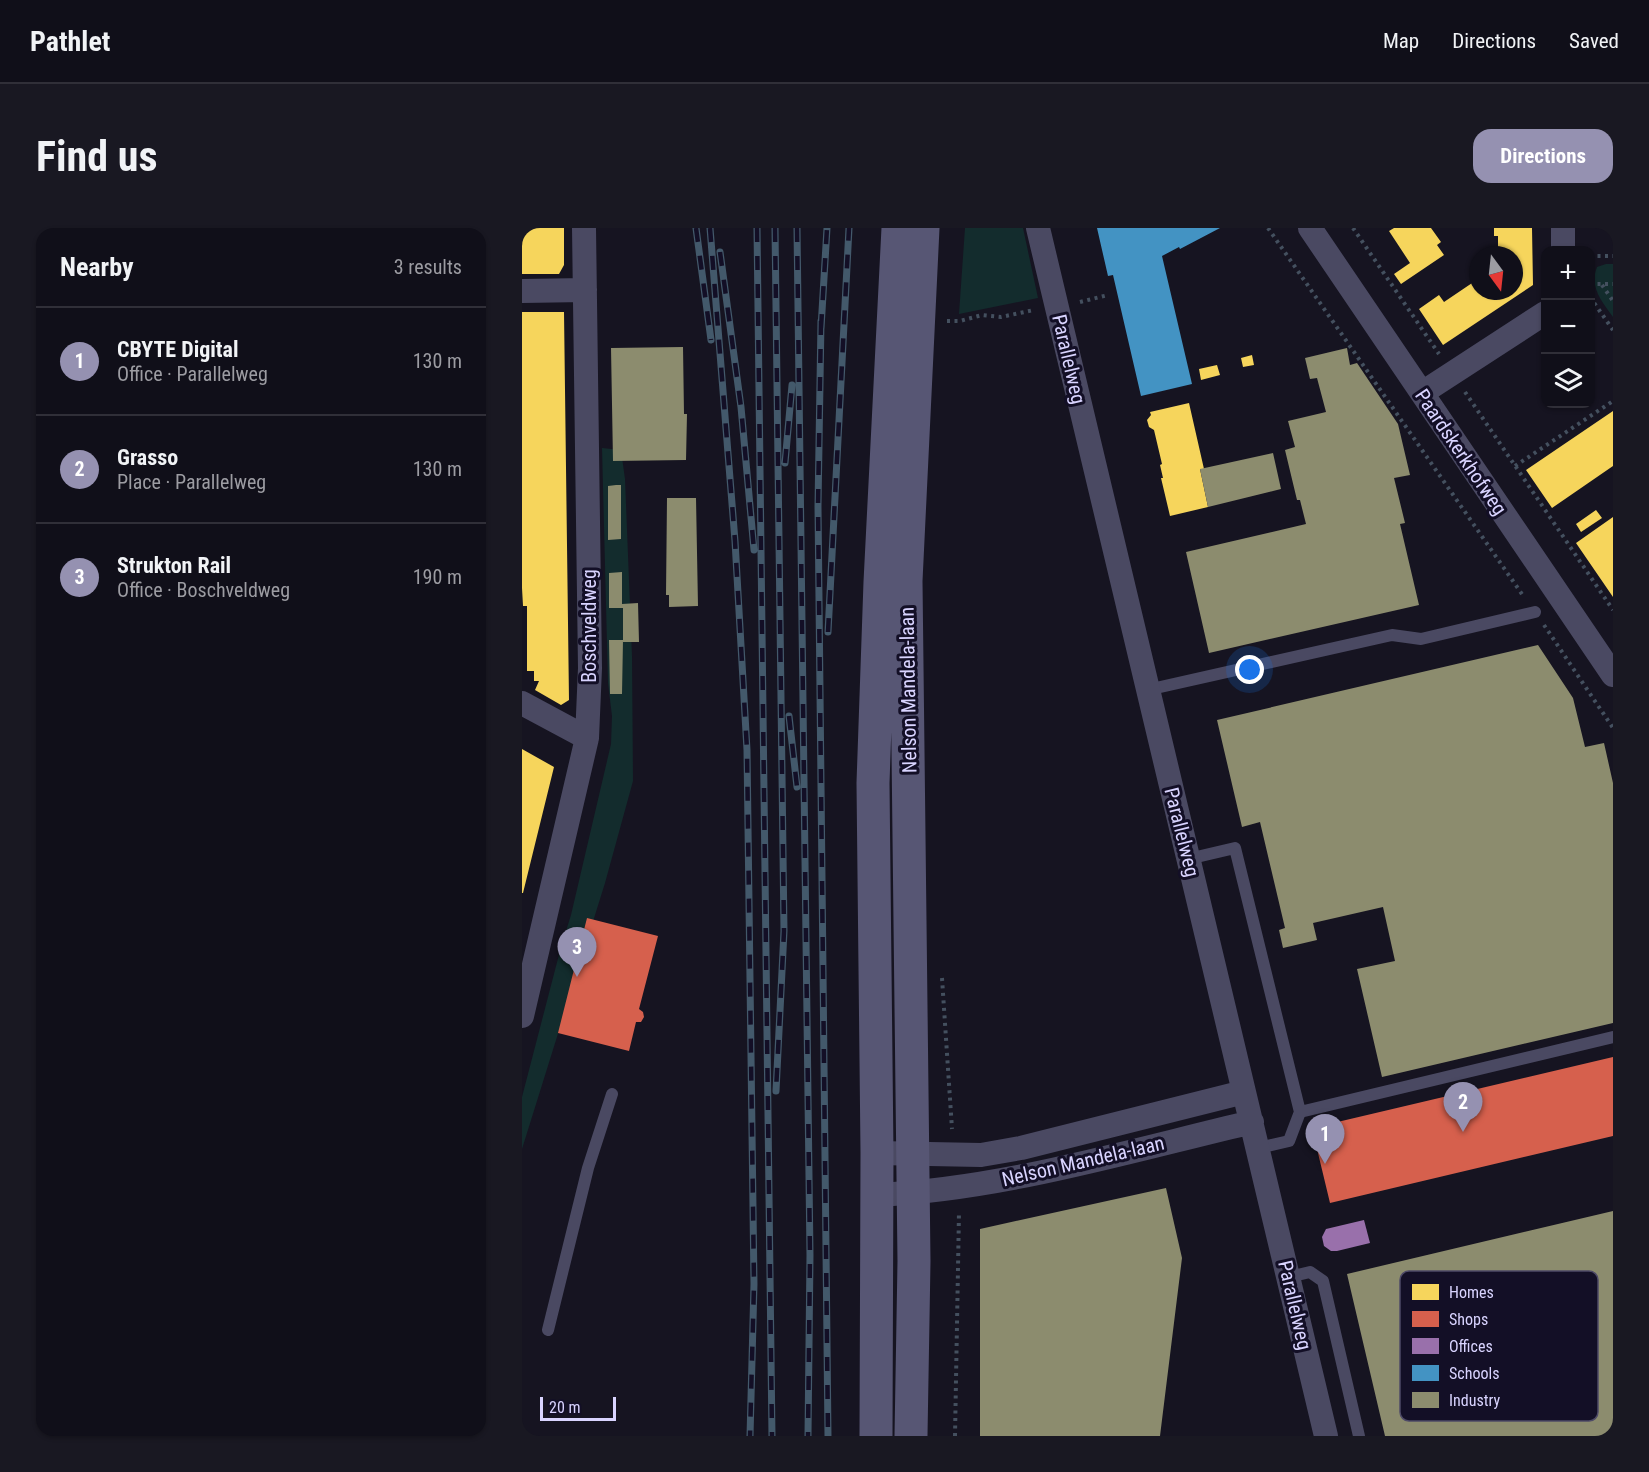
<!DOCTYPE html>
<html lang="en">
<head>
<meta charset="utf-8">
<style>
  :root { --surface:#100f19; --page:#191822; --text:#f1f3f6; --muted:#9c9ca2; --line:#302f38; --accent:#9591b1 }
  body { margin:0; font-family:"Roboto Condensed",sans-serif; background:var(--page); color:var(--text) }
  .controls { position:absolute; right:18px; top:18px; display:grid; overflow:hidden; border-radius:12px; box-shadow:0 2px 4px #0004 }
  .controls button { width:54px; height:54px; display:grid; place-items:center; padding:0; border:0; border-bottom:2px solid var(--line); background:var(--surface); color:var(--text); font:30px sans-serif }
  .compass { position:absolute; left:947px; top:18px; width:54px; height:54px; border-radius:50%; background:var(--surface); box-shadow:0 2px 4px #0004; rotate:165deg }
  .scale { position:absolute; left:18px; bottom:15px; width:76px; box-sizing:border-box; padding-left:6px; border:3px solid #d9d4ff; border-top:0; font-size:16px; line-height:21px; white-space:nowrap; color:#d9d4ff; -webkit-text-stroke:4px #130f26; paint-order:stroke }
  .you { position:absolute; left:728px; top:442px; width:21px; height:21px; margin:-15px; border:4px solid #fff; border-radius:50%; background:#1a73e8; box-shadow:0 0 0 9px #1a73e833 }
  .badge { display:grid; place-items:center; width:39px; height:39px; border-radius:50%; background:var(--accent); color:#fff; font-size:20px; font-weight:700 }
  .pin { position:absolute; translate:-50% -50px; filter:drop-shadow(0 2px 3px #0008) }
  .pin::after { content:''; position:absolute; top:32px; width:21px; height:18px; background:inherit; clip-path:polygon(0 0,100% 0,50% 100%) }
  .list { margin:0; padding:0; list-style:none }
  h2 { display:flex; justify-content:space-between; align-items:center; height:78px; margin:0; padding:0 24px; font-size:26px }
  h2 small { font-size:20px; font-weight:400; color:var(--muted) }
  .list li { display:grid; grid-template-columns:39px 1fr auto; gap:18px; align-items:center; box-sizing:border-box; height:108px; padding:0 24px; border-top:2px solid var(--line) }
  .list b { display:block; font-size:22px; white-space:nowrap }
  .list p { margin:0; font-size:20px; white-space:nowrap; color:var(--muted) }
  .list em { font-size:20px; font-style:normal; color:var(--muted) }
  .icon { flex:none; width:33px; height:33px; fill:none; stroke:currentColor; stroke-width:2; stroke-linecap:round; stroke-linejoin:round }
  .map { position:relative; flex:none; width:1091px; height:1208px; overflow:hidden; border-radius:18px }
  header { display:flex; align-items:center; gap:36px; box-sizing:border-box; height:84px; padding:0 30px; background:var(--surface); border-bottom:2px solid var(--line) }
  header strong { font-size:28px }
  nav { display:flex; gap:33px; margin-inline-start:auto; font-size:21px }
  .intro { display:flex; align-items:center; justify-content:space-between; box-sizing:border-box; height:144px; padding:0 36px }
  h1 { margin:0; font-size:42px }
  .button { padding:15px 27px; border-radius:18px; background:var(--accent); color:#fff; font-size:21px; font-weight:700 }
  main { display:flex; gap:36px; padding:0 36px }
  aside { flex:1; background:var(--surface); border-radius:18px; box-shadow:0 2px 4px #0004 }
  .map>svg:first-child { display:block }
  .green { fill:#132c2d }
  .homes { fill:#f6d55c }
  .shops { fill:#d6604d }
  .offices { fill:#9970ab }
  .schools { fill:#4393c3 }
  .industry { fill:#8c8c6e }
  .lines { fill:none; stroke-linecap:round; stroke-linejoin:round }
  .path { stroke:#44505f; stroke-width:4; stroke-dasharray:3 4.5; stroke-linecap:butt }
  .lane { stroke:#4a4962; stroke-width:12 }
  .street { stroke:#4a4962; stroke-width:24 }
  .secondary { stroke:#575674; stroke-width:33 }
  .rail-casing { stroke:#43596b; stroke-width:7 }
  .rail { stroke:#130f26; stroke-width:4.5; stroke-dasharray:14; stroke-linecap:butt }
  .labels { text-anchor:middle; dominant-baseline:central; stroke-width:6; stroke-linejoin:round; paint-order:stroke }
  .street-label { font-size:20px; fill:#d9d4ff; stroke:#130f26 }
  .key { fill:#130f26; stroke:#4e4a67; stroke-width:1.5 }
  .key-label { font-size:16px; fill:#d9d4ff }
</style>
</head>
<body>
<header>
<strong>Pathlet</strong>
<nav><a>Map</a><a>Directions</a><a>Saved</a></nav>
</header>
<div class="intro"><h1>Find us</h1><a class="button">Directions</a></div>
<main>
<aside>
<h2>Nearby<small>3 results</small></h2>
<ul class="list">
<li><span class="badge">1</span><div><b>CBYTE Digital</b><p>Office · Parallelweg</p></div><em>130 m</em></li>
<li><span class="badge">2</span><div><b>Grasso</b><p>Place · Parallelweg</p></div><em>130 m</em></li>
<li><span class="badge">3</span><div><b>Strukton Rail</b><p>Office · Boschveldweg</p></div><em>190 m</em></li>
</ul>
</aside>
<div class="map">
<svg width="1091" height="1208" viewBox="0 0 1091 1208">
  <rect width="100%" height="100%" fill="#161421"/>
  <path class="green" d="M443,0h58l15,70 -79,16z
    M1084,36h7v53c-11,-15 -24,-30 -16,-50z
    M80,220l19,2 4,29 7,177 1,125 -28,102 -83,266v-52l39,-150 10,-32 40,-171 1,-28 -4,-33z"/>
  <path class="homes" d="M0,0h42v37l-5,9h-37z
    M872,0h37l10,14 -4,3 7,10 -43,29 -7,-10 16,-11 -21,-32z
    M972,0h38l1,57 -90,60 -24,-36 20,-14 5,7 34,-23v12h36v-36h-16v-19h-4z
    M0,84h42l5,388 -8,5 -26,-15 4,-9h-5v-10h-7v-65h-4l-1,-18z
    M730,127l2,10 -11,2 -2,-9z
    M695,137l3,10 -19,5 -2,-11z
    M667,175l15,66h-4l8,38 -38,9 -9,-38h2l-3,-13 2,-1 -8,-34 -5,-3 -2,-7 4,-5 -1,-3z
    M1091,183v55l-61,42 -26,-38z
    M1074,282l6,8 -21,14 -5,-8z
    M1091,289v80l-37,-54z
    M0,521l32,18 -31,126h-1z"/>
  <path class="shops" d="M65,690l71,18 -19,73 4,3 1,5 -3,5h-5l-7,29 -71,-18z
    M1091,829v79l-283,67 -18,-75z"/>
  <path class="offices" d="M842,992l6,23 -33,8h-6l-7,-5 -2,-9 4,-8z"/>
  <path class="schools" d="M575,0h123l-40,21 -1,-2 -17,9 30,128 -51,12 -28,-121 -5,1z"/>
  <path class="industry" d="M161,119l1,67h3l-1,46 -73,1 -2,-113z
    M825,120l3,17 7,-2 41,61 12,51 -16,3 11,45 -5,1 19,81 -210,48 -23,-101 120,-28 -6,-24h-3l-12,-50 10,-3 -7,-26 38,-9 -9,-34 -7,1 -5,-21z
    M751,225l8,36 -73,18 -8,-38z
    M94,257h5v54l-13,1v-54z
    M145,270h29l2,108 -29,1v-12h-3z
    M100,344v32l16,-1 1,39h-16v-34h-14v-35z
    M87,412h14l-1,54h-12z
    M1016,417l35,53 12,49 19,-4 9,40v240l-231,54 -25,-108 38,-8 -12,-54 -70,16 4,17 -34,8 -4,-18 6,-2 -25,-106 -18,5 -25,-107z
    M644,960l16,70 -22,178h-180v-207z
    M1091,983v225h-228l-38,-162z"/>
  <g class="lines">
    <path class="path" d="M746,0l256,369
      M831,0l86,126
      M1068,28h23
      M1068,56h23
      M1080,57l11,16
      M1068,69l23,33
      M558,74l28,-7
      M425,93h13l22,-6 19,2 33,-7
      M943,164l148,218
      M993,238l98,-65
      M1022,397l69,103
      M420,750l10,151
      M433,1208l4,-224"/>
    <path class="lane" d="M625,462l245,-55 29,4 114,-27
      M666,631l47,-11 65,264 -11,29 -31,7
      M778,884l313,-75
      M767,1049l21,-5 13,9 36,155
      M26,1102l40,-162 24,-74"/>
    <path class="street" d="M516,0l288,1208
      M788,0l303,447
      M1041,22v-22
      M0,63l63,-1
      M900,165l123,-80
      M0,475l65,35
      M0,788l65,-278 3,-70 -6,-440
      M355,925l104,2 40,-7 223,-56
      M355,967c126,-6 252,-44 375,-73"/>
    <path class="secondary" d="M354,1208l1,-283 -4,-370 7,-201 18,-354
      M389,1208l3,-175 -8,-680 17,-353"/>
    <defs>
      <path id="rail" d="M174,0l15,112
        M188,0l25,313 12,209 7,534 -4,152
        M235,0l15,1208
        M253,0l9,703 -8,160
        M275,0l13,1027 -2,181
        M198,24l21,155 13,143
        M299,93l-3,185 10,930
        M299,100l6,-100
        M263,235l7,-78
        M306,404l21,-404
        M267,488l8,71"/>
    </defs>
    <use href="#rail" class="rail-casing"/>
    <use href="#rail" class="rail"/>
  </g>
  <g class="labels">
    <g class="street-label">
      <text transform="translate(547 131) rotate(77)">Parallelweg</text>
      <text transform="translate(939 224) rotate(56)">Paardskerkhofweg</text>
      <text transform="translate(67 398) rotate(-90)">Boschveldweg</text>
      <text transform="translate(386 462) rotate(-91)">Nelson Mandela-laan</text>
      <text transform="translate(660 604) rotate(76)">Parallelweg</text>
      <text transform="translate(561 933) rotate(-13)">Nelson Mandela-laan</text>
      <text transform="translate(773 1077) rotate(77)">Parallelweg</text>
    </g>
  </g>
  <rect x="878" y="1043" width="198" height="150" rx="9" class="key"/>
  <rect x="890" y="1056" width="27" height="16" fill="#f6d55c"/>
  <rect x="890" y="1083" width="27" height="16" fill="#d6604d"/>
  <rect x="890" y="1110" width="27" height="16" fill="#9970ab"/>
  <rect x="890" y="1137" width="27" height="16" fill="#4393c3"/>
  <rect x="890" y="1164" width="27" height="16" fill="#8c8c6e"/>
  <g class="key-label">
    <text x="927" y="1070">Homes</text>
    <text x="927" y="1097">Shops</text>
    <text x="927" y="1124">Offices</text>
    <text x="927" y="1151">Schools</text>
    <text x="927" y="1178">Industry</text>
  </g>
</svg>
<div class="controls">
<button>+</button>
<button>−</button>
<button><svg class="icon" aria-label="layers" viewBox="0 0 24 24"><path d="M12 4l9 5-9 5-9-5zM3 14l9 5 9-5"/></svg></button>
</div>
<svg class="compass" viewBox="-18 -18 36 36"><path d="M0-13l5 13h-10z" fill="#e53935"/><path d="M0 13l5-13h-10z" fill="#9c9ca2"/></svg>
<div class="scale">20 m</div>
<div class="you"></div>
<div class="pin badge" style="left:803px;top:936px">1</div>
<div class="pin badge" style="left:941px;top:904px">2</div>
<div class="pin badge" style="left:55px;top:749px">3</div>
</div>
</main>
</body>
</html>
